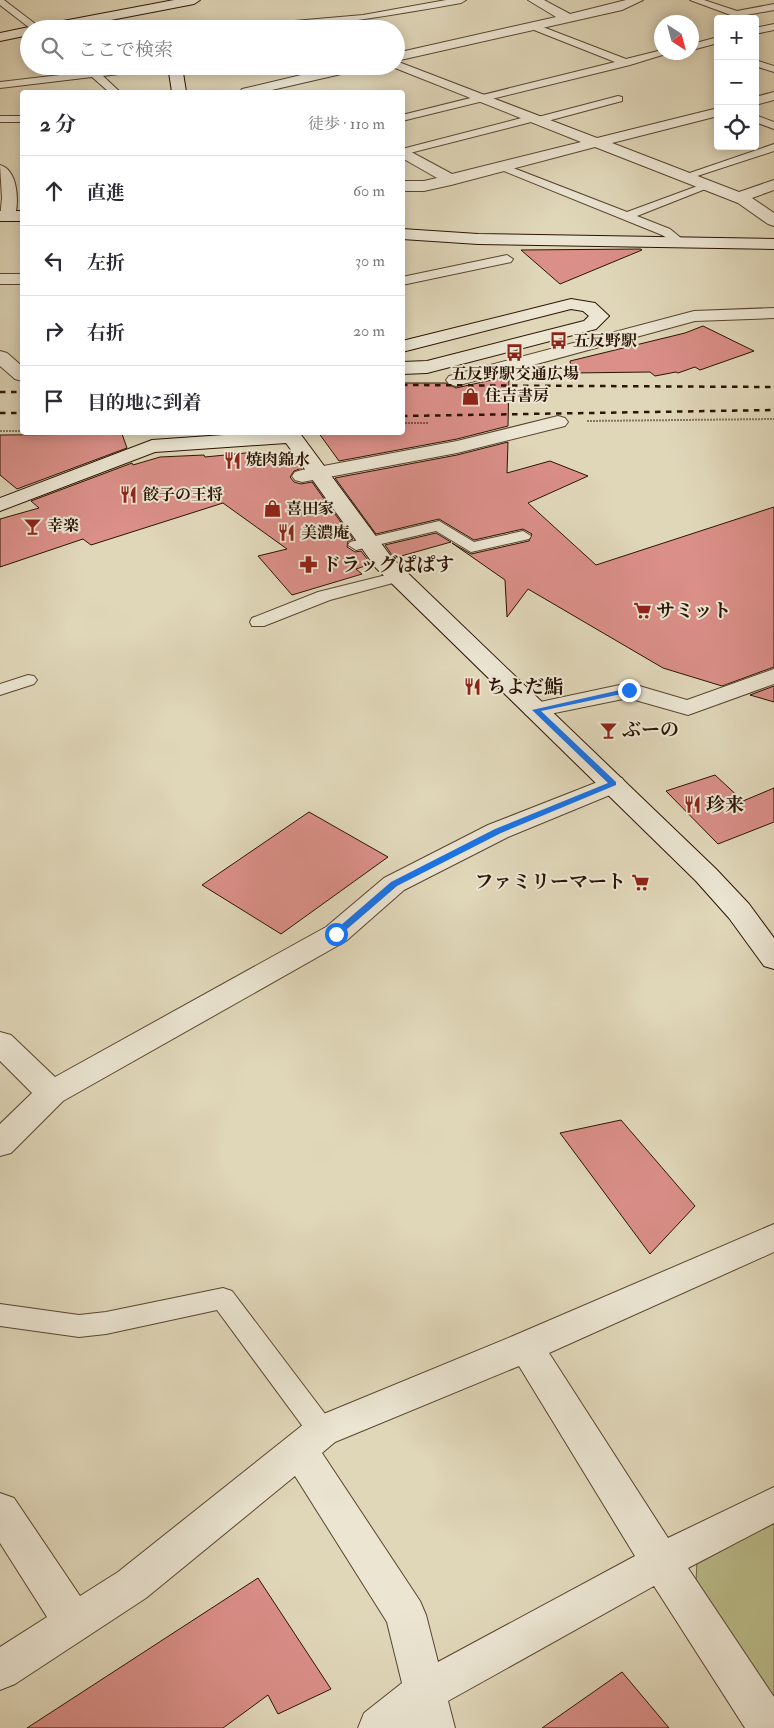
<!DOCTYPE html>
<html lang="ja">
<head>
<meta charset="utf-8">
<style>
  :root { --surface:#fff; --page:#f7f7f7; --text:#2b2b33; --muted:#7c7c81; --line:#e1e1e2 }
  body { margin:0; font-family:"IM FELL Double Pica","Noto Serif JP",serif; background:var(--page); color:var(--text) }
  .controls { position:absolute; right:15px; top:15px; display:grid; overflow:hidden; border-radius:5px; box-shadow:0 2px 12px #0003 }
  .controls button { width:45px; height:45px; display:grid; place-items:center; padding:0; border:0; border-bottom:1px solid var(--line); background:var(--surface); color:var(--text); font:25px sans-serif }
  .compass { position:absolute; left:654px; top:15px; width:45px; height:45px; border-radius:50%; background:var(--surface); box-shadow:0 2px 12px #0003; rotate:144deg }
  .stop { position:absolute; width:15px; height:15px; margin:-11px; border:4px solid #1a73e8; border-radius:50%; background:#fff }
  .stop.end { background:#1a73e8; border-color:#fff; box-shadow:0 1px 5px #0008 }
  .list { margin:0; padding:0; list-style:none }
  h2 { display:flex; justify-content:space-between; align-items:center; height:65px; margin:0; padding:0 20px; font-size:21px }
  h2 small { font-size:16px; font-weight:400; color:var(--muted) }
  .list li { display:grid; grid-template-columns:32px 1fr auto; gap:15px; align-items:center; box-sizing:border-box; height:70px; padding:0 20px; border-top:1px solid var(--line) }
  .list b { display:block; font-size:19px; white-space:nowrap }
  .list em { font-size:16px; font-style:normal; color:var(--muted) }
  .icon { flex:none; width:28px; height:28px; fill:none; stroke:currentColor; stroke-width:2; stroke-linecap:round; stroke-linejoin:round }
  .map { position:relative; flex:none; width:774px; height:1728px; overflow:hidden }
  .search { position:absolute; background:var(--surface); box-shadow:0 2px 12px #0003; left:20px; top:20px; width:385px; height:55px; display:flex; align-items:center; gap:12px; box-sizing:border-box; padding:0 18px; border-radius:28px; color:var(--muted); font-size:19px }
  .panel { position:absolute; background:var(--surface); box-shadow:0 2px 12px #0003; left:20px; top:90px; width:385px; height:345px; border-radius:5px }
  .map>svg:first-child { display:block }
  .green { fill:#babc8a; stroke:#736846 }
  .building { fill:#da8f88; stroke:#2c1403 }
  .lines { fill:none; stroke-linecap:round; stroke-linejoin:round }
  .lane-casing { stroke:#594530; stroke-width:2 }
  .street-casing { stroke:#594530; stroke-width:2 }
  .secondary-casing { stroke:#2c1403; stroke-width:2 }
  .path { stroke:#2c1403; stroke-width:2; stroke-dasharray:0.5 1; stroke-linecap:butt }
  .lane { fill:#ebe5d2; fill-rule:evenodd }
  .street { fill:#ebe5d2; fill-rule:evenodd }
  .secondary { fill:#ebe5d2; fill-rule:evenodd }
  .rail { stroke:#2c1403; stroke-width:2.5; stroke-dasharray:5.5 5.5; stroke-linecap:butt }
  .route { fill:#1a73e8 }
  .labels { text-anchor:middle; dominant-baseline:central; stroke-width:4; stroke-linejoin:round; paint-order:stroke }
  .far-poi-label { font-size:16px; font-weight:bold; fill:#2c1403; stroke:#ebe5d2; text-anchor:start }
  .poi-label { font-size:19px; font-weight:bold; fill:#2c1403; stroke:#ebe5d2; text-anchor:start }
</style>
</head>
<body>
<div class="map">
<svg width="774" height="1728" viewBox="0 0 774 1728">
  <rect width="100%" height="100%" fill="#e0d7b9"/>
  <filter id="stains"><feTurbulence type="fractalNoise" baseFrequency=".004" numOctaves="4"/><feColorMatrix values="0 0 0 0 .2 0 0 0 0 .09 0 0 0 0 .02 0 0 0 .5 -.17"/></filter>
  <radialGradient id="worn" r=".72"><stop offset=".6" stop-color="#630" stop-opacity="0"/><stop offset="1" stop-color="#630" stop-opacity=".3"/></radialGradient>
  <path class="green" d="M774,1519v181l-78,-117 1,-24z"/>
  <path class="building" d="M641,249l1,1 -82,34 -39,-34z
    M703,326l51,25 -54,19 -5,-3 -17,6 -2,-1 -21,4 -5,-4 -78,1 -2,-12 115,-28z
    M509,376l-1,50 -51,13 -118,22 -21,-29h84v-49h44l10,5z
    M122,434l5,14 -110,41 -17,-14v-40z
    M508,442l-1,31 43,-12 38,15 -60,27 68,62 178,-58v160l-52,19 -59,-18 -135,-79 -21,28 -2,-37 -53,-37 19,11 58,-13 3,-7 -9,-5 -49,11 -35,-21 -63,15 -41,-56 122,-23z
    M256,452l41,9 5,7 -8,3 -4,6 4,5 7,2 11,-2 41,57 -5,2 -1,6 8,5 6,-1 10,13 -15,5 6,5 -70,21 -34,-39 29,-7 -64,-46 -132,42 -8,-6 -83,28v-48l39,-11 -8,-7 101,-38 1,2 27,-8 44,-2 1,2z
    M436,533l15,9 -57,16 -9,-13z
    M774,686v16l-24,-7z
    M715,775l28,26 31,-13v34l-56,22 -52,-53z
    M309,812l79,45 -107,77 -79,-49z
    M621,1120l74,86 -45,48 -90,-121z
    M258,1578l73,111 -53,25 -10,-19 -45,33h-196z
    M622,1672l47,56h-127z"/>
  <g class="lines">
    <defs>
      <path id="lane" d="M0,0h4l38,29h-11l-31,-24z
        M446,0h20l-5,3c-78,14 -149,26 -229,26l5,-3 126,-11z
        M690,0h14l33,11 37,-7v6l-38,7z
        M529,24h6l91,35 36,-9v2h10l-42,13 -228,56v-6l213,-53 -86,-34z
        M774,24v6l-19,4v-6z
        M718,37v6l-26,7v-6z
        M755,60l19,6v6l-19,-6z
        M92,66l5,4 34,-4h32l-5,3 -55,7 17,16h-11l-17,-15 -92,11v-6l86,-10 -3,-6z
        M618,96l4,1v4l-82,22 -5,-2 -133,34v-6l131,-34 5,2z
        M755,115l19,7v7l-19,-7z
        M0,116h22v6h-22z
        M774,144v7l-86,28h-8l-2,-2z
        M503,164l124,48 76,-28 4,-1 6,3 -76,30 33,13 16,13 -6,4 -18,-11 -163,-66 -2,-2z
        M507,255l6,4 -2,3 -109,23v-8z
        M439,521l35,21 49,-11 8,5 -2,3 -58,13 -35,-21 -80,19 -8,-5 2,-3z
        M398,572l8,5 -2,3 -74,20 -66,26h-12l-2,-4 2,-4 66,-26z
        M28,675l6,1 3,4 -3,4 -34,11v-11z
        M223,1288l9,3 100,132 4,8 -4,8 -10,4 -10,-4 -95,-129 -111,24 -27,3 -79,-11v-22l79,11 27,-3z"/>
      <path id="street" d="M528,0h16l26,14 56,-14h17l-21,10 -226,51 201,77 121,-30v8l-106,27 127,49 35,-12v10l-22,8 22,15v13l-6,-2 -30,-21 -143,-56 -144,38 -27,6h-22v-10h22l13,-3 -35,-20v-11l50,27 129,-32 -191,-76h6v-13l160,-36z
        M339,66h26l-2,3 -100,23h-23l2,-3z
        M774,92v8l-19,5v-8z
        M0,165c18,5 19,36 15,51l-8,5 -7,-3 2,-20z
        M0,274h22v10h-22z
        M774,308v10l-79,3 -239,65 -7,-2 -3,-4 3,-4 245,-65z
        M0,351l7,2 15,13v15l-7,-2 -15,-13z
        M558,416l7,2 3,4 -3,4 -108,27 -155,29 -7,-2 -3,-4 3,-4 7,-2 155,-29z
        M774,669v15l-86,31 -60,-17 -93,19 -9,-2 -3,-5 3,-5 103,-22 58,17z
        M613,776l9,2 4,6 -4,6 -114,47 -104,53 -58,51 -283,160 -52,52 -11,3v-32l32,-31 -32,-32v-29l11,3 44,42 271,-150 58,-49 104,-53z
        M774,1224v28l-225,101 119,185 106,-51v36l-86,45 86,129v31h-29l-91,-142 -206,115 7,27h-97l6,-15 38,-30 -15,-61 -92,-146 -149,122 -131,86 -15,6v-43l47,-30 -47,-74v-50l14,5 66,98 38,-24 191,-152 204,-84zM519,1366l116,190 -197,106 -12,-47 -6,-14 -98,-148 13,-11z"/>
      <path id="secondary" d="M174,0h26l-6,4 -130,25h-28l6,-4z
        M29,27l5,2h-5v6l-29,6v-8z
        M168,66h14l4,26h-14z
        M0,211h22v10h-22z
        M402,229l76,5 296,5v10l-296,-5 -76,-5z
        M571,299l24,4 14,13 -13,13 -169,44 -25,1v-12l25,-1 157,-40 5,-5 -6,-5 -12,-2 -169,43v-11z
        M265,432h34l93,126 324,311 33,35 25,34v31l-10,-3 -35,-48 -33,-37 -320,-313 -90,-125 -131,9 -155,59v-13l152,-58z"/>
    </defs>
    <use href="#lane" class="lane-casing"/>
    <use href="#street" class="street-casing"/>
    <use href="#secondary" class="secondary-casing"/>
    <path class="path" d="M587,421l187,-2
      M402,423h26
      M0,431h22"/>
    <use href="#lane" class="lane"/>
    <use href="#street" class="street"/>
    <use href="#secondary" class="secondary"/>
    <path class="rail" d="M402,385l372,2
      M0,392h22
      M0,413h22
      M402,416l372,-6"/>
  </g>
  <path class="route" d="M629,688l2,4 -90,19 75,71v3l-115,48 -104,53 -58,50h-6v-4l58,-50 104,-53 113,-46 -76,-73z"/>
  <defs>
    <symbol id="bus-bare" viewBox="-9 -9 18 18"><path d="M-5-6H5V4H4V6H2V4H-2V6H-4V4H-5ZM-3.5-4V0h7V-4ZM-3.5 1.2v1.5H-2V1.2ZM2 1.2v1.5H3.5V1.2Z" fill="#8f2418" stroke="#ebe5d2" stroke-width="2.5" paint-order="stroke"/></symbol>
    <symbol id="shop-bare" viewBox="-9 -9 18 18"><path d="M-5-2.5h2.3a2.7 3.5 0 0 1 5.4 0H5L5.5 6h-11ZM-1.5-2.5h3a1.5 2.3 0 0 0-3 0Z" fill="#8f2418" stroke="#ebe5d2" stroke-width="2.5" paint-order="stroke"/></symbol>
    <symbol id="restaurant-bare" viewBox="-9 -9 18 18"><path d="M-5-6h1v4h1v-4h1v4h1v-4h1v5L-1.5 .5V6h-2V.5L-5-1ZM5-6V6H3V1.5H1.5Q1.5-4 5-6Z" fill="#8f2418" stroke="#ebe5d2" stroke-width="2.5" paint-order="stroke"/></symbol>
    <symbol id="bar-bare" viewBox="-9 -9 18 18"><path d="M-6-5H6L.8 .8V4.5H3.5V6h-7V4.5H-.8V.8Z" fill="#8f2418" stroke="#ebe5d2" stroke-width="2.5" paint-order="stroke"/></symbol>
    <symbol id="pharmacy-bare" viewBox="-9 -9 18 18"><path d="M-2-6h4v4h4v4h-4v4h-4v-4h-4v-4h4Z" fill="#8f2418" stroke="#ebe5d2" stroke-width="2.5" paint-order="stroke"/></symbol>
    <symbol id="supermarket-bare" viewBox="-9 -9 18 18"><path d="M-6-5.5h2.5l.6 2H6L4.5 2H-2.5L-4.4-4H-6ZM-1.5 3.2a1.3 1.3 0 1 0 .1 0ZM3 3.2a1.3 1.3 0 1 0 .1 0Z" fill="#8f2418" stroke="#ebe5d2" stroke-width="2.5" paint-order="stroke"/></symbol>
  </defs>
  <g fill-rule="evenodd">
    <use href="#bus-bare" x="546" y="328" width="25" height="25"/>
    <use href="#bus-bare" x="502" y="340" width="25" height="25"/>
    <use href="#shop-bare" x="458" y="384" width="25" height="25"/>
    <use href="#restaurant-bare" x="220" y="448" width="25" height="25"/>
    <use href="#restaurant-bare" x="116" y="482" width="25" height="25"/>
    <use href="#shop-bare" x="260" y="496" width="25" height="25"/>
    <use href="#bar-bare" x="20" y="514" width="25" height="25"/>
    <use href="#restaurant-bare" x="274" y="520" width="25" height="25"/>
    <use href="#pharmacy-bare" x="296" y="552" width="25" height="25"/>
    <use href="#supermarket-bare" x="630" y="598" width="25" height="25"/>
    <use href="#restaurant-bare" x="460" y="674" width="25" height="25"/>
    <use href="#bar-bare" x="596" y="718" width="25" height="25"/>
    <use href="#restaurant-bare" x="680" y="792" width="25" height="25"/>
    <use href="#supermarket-bare" x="628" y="870" width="25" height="25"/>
  </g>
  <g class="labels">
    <g class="far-poi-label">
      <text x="573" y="341">五反野駅</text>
      <text x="515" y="374" text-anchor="middle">五反野駅交通広場</text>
      <text x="485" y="396">住吉書房</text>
      <text x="246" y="460">焼肉錦水</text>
      <text x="143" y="495">餃子の王将</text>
      <text x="286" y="509">喜田家</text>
      <text x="47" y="526">幸楽</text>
      <text x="301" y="533">美濃庵</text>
    </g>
    <g class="poi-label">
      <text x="322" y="565">ドラッグぱぱす</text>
      <text x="656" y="611">サミット</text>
      <text x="487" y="687">ちよだ鮨</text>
      <text x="622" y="730">ぶーの</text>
      <text x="706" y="805">珍来</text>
      <text x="626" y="882" text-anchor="end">ファミリーマート</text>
    </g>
  </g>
  <rect width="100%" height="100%" filter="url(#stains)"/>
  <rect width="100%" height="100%" fill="url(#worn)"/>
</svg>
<div class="controls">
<button>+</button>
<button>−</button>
<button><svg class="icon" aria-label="locate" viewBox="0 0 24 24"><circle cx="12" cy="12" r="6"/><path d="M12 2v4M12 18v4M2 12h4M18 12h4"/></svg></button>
</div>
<svg class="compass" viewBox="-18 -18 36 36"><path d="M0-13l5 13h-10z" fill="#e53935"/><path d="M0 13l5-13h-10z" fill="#7c7c81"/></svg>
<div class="stop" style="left:336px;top:934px"></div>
<div class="stop end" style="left:629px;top:690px"></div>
<div class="search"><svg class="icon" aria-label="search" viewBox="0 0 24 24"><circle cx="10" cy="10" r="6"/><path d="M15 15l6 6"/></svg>ここで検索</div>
<section class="panel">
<h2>2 分<small>徒歩 · 110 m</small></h2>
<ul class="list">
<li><svg class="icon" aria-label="ahead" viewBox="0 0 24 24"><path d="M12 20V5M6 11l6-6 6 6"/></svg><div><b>直進</b></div><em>60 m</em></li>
<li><svg class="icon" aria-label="left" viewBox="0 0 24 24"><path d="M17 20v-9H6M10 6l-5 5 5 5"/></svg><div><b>左折</b></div><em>30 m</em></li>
<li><svg class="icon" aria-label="right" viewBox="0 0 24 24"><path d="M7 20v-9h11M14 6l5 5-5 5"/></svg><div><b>右折</b></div><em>20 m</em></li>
<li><svg class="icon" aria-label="arrive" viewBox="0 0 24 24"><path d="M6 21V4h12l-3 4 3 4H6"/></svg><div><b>目的地に到着</b></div></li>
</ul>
</section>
</div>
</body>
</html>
